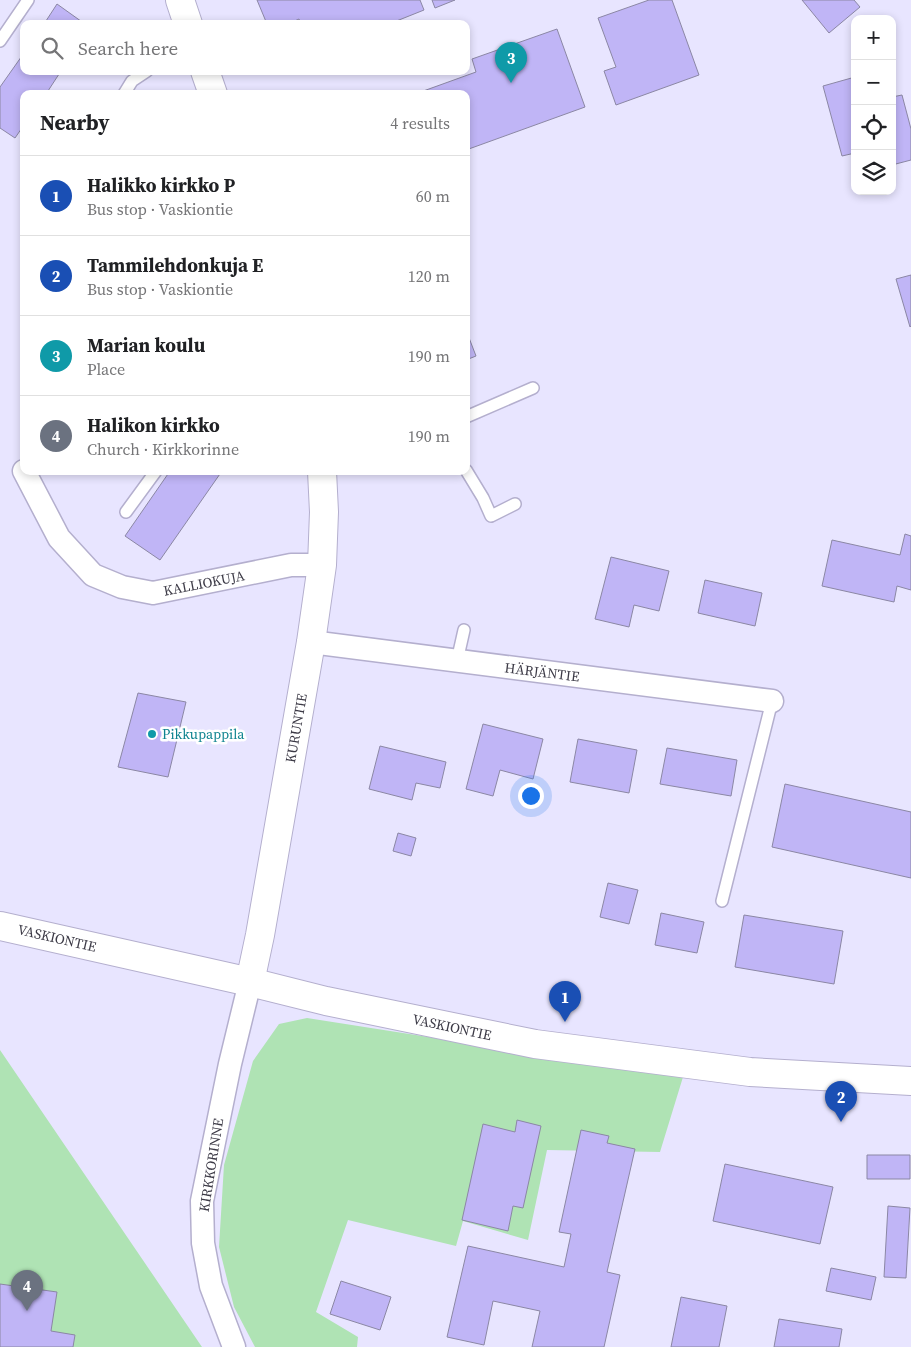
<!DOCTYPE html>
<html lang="en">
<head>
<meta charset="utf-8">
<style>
  :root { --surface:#fff; --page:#f6f6f6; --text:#202124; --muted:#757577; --line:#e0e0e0; --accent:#615824 }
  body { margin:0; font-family:"Source Serif 4",serif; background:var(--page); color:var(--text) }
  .controls { position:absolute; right:15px; top:15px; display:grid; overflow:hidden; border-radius:10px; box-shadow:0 2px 8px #0003 }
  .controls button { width:45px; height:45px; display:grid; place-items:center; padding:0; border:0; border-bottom:1px solid var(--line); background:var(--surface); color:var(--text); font:25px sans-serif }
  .you { position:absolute; left:530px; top:795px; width:18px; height:18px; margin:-12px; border:4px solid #fff; border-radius:50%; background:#1a73e8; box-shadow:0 0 0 8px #1a73e833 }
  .badge { display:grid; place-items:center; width:32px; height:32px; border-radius:50%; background:var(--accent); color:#fff; font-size:16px; font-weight:700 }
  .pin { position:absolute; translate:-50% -41px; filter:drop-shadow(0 1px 2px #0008) }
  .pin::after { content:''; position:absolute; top:26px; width:18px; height:15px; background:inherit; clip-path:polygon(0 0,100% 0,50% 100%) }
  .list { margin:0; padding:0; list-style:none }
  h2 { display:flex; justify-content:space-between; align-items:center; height:65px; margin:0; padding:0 20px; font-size:21px }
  h2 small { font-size:16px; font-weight:400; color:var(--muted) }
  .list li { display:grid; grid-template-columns:32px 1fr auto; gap:15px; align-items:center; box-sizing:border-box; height:80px; padding:0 20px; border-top:1px solid var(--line) }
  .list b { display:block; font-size:19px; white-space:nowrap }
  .list p { margin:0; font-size:16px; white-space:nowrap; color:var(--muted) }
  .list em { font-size:16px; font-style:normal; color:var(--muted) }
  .icon { flex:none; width:28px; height:28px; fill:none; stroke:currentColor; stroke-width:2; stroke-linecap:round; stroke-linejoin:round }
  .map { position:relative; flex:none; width:911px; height:1347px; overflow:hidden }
  .search { position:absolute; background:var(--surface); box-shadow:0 2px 8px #0003; left:20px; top:20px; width:450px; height:55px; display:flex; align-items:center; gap:12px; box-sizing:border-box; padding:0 18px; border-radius:10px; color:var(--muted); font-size:19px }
  .panel { position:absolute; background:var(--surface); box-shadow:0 2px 8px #0003; left:20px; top:90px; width:450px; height:385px; border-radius:10px }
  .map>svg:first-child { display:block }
  .green { fill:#afe3b4 }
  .building { fill:#c0b5f6; stroke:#8b87a4 }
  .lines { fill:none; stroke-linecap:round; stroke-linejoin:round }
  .service-casing { stroke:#b4afce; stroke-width:14 }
  .minor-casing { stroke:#b4afce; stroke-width:25 }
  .tertiary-casing { stroke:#b4afce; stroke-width:30 }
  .secondary-casing { stroke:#b4afce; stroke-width:30 }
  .service { stroke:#fff; stroke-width:11 }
  .minor { stroke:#fff; stroke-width:22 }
  .tertiary { stroke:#fff; stroke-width:28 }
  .secondary { stroke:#fff; stroke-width:28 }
  .culture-dot { fill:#0f9aa8; stroke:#fff; stroke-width:2 }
  .labels { text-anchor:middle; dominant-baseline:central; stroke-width:5; stroke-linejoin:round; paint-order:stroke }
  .street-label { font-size:14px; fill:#3d3b47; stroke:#fff }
  .culture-label { font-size:14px; fill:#0d838f; stroke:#fff; text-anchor:start }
</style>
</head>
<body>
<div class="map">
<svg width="911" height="1347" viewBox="0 0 911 1347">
  <rect width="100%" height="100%" fill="#e8e5ff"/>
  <path class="green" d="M307,1018l376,59 -23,75 -113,-2 -19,90 -65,-19 -7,25 -108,-26 -32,92 42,25 -1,10h-102l-21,-40 -15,-60 5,-82 29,-104 26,-37z
    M0,1050l202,297h-202z"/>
  <path class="building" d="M257,0h163l4,10 -35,14h-88l-2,-5 -11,5h-21z
    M432,0h23l-20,8z
    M649,0h23l27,75 -83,30 -12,-34 12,-4 -18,-49z
    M802,0h52l6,7 -31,26z
    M57,4l28,20h-41z
    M557,29l28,78 -119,43v-56h-51l61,-22 -4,-13z
    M24,53v18h37l-15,23h-22v31l-9,13 -15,-10v-41z
    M855,77v76l-13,3 -19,-70z
    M902,95l9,34v31l-19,5v-68z
    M911,275v51l-1,1 -14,-48z
    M466,330l10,26 -10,4z
    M170,471h52l-62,89 -35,-24z
    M905,534l6,2v54l-14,-4 -3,16 -72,-16 10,-46 68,15z
    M611,557l58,14 -10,40 -25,-6 -5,22 -34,-8z
    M705,580l57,13 -7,33 -57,-13z
    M138,693l48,9 -18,75 -50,-10z
    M483,724l60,15 -10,40 -33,-9 -7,26 -27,-7z
    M578,739l59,11 -8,43 -59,-11z
    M380,746l66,16 -6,26 -24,-5 -4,17 -43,-11z
    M667,748l70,12 -6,36 -71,-12z
    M785,784l126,28v66l-139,-31z
    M398,833l18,5 -5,18 -18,-5z
    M608,883l30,7 -9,34 -29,-7z
    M661,913l43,9 -7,31 -42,-8z
    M744,915l99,16 -9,53 -99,-17z
    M517,1120l24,6 -18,82 -10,-2 -5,25 -46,-11 21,-96 32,8z
    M581,1130l28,6 -2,7 28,6 -28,123 13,3 -16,72h-72l8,-36 -47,-10 -9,44 -37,-8 21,-91 96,21 7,-33 -12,-2z
    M867,1155h43v24h-43z
    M725,1164l108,23 -13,57 -107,-23z
    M888,1206l22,2 -4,70 -22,-1z
    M831,1268l45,9 -5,23 -45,-9z
    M341,1281l50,16 -11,33 -50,-16z
    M0,1284l57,8 -6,39 24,4 -2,12h-73z
    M681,1297l46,9 -8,41h-48z
    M779,1319l63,10 -3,18h-65z"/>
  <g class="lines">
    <defs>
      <path id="service" d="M0,41l28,-41
        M124,94l8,-13 15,-10
        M466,417l67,-29
        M466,470l17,28 8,18 24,-12
        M126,512l30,-41
        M457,661l7,-31
        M722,901l50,-200"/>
      <path id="minor" d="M24,471l35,67 34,37 29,12 31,6 138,-28h31
        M311,642l461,59
        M234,1347l-23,-61 -8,-43 -1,-42 28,-137 20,-82"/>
      <path id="tertiary" d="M180,0l8,24
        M205,71l8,23
        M250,982l10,-47 51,-293 11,-77 2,-53 -2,-41"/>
      <path id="secondary" d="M0,926l250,56 76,19 209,43 215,28 161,9"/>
    </defs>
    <use href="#service" class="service-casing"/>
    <use href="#minor" class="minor-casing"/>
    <use href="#tertiary" class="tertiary-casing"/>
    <use href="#secondary" class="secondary-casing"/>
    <use href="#service" class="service"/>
    <use href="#minor" class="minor"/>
    <use href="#tertiary" class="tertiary"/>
    <use href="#secondary" class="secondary"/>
  </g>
  <circle class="culture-dot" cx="152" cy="734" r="5"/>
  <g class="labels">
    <g class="street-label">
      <text transform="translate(204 583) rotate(-11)">KALLIOKUJA</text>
      <text transform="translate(542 672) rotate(7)">HÄRJÄNTIE</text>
      <text transform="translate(296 728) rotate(-80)">KURUNTIE</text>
      <text transform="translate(57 938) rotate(13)">VASKIONTIE</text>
      <text transform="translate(452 1027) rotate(12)">VASKIONTIE</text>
      <text transform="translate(211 1165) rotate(-81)">KIRKKORINNE</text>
    </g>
    <g class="culture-label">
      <text x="162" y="734">Pikkupappila</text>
    </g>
  </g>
</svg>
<div class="controls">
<button>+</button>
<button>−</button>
<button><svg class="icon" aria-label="locate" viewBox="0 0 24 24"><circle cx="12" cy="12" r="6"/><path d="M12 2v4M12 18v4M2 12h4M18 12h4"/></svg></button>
<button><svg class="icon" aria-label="layers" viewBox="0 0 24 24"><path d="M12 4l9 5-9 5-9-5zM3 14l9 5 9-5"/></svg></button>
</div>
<div class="you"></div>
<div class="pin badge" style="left:565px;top:1022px;background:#1a4fb4">1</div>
<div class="pin badge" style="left:841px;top:1122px;background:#1a4fb4">2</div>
<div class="pin badge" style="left:511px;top:83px;background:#0f9aa8">3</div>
<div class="pin badge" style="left:27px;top:1311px;background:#6b7280">4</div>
<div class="search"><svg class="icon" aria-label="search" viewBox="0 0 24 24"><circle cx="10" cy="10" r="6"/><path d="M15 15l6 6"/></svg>Search here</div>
<section class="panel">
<h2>Nearby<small>4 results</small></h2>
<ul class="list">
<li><span class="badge" style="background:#1a4fb4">1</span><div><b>Halikko kirkko P</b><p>Bus stop · Vaskiontie</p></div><em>60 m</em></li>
<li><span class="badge" style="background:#1a4fb4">2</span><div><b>Tammilehdonkuja E</b><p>Bus stop · Vaskiontie</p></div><em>120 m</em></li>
<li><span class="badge" style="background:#0f9aa8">3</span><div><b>Marian koulu</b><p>Place</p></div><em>190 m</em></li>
<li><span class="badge" style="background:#6b7280">4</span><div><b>Halikon kirkko</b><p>Church · Kirkkorinne</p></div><em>190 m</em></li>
</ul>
</section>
</div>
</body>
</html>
